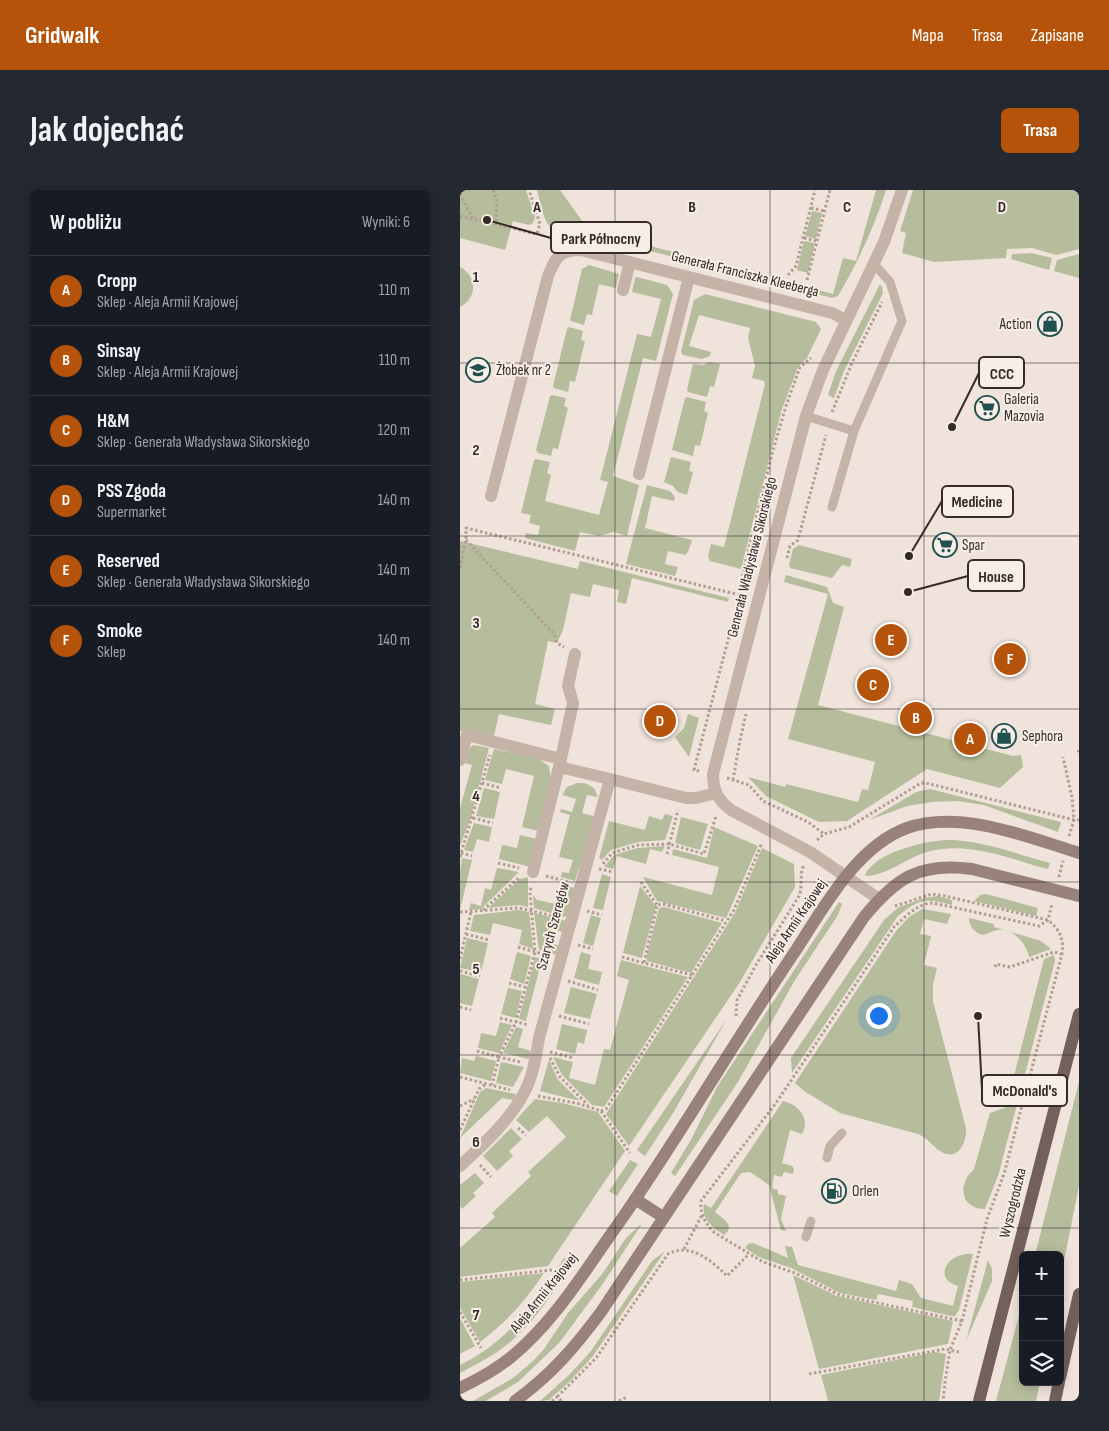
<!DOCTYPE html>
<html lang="pl">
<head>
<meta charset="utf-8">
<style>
  :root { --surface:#171b24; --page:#242831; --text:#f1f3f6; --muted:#9ea1a6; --line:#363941; --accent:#b45309 }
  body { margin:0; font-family:"Sofia Sans Condensed",sans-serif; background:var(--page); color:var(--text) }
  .controls { position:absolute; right:15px; bottom:15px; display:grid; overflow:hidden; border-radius:8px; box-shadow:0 2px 12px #0003 }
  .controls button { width:45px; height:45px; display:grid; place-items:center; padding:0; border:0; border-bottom:1px solid var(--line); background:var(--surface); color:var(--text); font:25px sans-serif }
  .you { position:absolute; left:418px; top:825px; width:18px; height:18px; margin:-12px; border:4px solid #fff; border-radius:50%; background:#1a73e8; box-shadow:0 0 0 8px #1a73e833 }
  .badge { display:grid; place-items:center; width:32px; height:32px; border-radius:50%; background:var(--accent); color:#fff; font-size:16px; font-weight:700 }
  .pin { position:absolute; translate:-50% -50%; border:2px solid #fff; box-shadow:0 1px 5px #0006 }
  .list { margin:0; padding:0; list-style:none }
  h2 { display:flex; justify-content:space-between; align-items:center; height:65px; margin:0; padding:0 20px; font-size:21px }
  h2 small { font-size:16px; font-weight:400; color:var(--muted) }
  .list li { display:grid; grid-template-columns:32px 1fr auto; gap:15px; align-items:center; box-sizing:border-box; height:70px; padding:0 20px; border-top:1px solid var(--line) }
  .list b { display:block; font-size:19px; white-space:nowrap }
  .list p { margin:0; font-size:16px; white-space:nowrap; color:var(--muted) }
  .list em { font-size:16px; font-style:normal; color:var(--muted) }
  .icon { flex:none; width:28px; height:28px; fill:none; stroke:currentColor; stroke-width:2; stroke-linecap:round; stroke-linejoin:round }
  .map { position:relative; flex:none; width:619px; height:1211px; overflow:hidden; border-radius:8px }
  header { display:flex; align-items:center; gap:30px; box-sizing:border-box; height:70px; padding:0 25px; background:var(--accent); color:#fff }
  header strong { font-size:24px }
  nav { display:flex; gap:28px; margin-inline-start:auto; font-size:18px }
  .intro { display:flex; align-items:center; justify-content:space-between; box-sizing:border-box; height:120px; padding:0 30px }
  h1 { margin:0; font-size:35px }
  .button { padding:12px 22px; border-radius:8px; background:var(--accent); color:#fff; font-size:18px; font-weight:700 }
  main { display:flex; gap:30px; padding:0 30px }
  aside { flex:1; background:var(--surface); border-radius:8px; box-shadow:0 2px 12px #0003 }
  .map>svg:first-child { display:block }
  .green { fill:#b5bd9c }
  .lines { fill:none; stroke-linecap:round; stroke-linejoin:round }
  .path { stroke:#b29d92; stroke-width:3; stroke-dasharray:2.5 2.5; stroke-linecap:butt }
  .lane { stroke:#c6b3a8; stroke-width:9 }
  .street { stroke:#c6b3a8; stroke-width:12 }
  .secondary { stroke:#99827a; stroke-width:12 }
  .primary { stroke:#74605a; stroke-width:12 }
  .grid { fill:none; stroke:#342a28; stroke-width:1; stroke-opacity:0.55 }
  .labels { text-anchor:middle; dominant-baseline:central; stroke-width:4; stroke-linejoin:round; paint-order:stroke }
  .street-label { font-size:15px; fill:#342a28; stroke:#f7eee7 }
  .poi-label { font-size:15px; fill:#342a28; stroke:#f7eee7; text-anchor:start }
  .grid-label { font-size:16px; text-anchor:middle; font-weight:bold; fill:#342a28; stroke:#f7eee7; stroke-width:4; stroke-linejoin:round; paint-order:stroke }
  .leader { fill:none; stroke:#342a28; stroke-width:2 }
  .callout-dot { fill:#342a28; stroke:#f7eee7; stroke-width:2 }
  .callout { fill:#f7eee7; stroke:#342a28; stroke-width:2 }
  .callout-label { font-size:16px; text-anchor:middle; font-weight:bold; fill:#342a28 }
</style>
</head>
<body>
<header>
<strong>Gridwalk</strong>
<nav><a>Mapa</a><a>Trasa</a><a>Zapisane</a></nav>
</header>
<div class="intro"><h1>Jak dojechać</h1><a class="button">Trasa</a></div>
<main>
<aside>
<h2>W pobliżu<small>Wyniki: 6</small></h2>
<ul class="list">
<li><span class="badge">A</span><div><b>Cropp</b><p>Sklep · Aleja Armii Krajowej</p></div><em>110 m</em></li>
<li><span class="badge">B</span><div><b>Sinsay</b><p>Sklep · Aleja Armii Krajowej</p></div><em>110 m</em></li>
<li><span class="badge">C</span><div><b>H&amp;M</b><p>Sklep · Generała Władysława Sikorskiego</p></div><em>120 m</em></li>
<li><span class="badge">D</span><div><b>PSS Zgoda</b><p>Supermarket</p></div><em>140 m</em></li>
<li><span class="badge">E</span><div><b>Reserved</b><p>Sklep · Generała Władysława Sikorskiego</p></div><em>140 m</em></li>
<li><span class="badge">F</span><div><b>Smoke</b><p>Sklep</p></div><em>140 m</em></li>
</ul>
</aside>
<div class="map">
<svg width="619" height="1211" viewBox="0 0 619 1211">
  <rect width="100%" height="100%" fill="#efe3db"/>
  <path class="green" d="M0,0h66l9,27 -2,6 -4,2 -16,-4 -8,29 -45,-12z
    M77,0h23l27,38 10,4 236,62 10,-36 13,3 20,-71h10c-12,38 -28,72 -48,106l-6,2 -232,-60c-11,-2 -17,-1 -28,-2 -28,-1 -29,-24 -35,-46z
    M453,0h166v59l-23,6 -24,-7 -25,1 -1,9 -72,4 -32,-9 4,-20 -6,-2z
    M352,21l10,2 -6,26 -11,-3z
    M344,51l11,2 -7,30 -11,-3z
    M571,63l21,5 -3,12 -38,-11 1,-5z
    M619,64v24l-25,-7 3,-11z
    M129,75l30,9 -3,14 -17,-4 -7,31 -5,-1 -3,11 -13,-4 -1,-1 12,-51z
    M0,77c17,9 18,31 0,40z
    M177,87l30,8 6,9 -17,67 -13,-3 -30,118 26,9 -12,51 -13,-4 -15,4 -19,-4 -5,19 -50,-13 1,-5 12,2 2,-9 -11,-3 2,-8 -10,-2 13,-53 2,-1 14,3 -3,11 4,2 -6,26 54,14 9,-33 -8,-2 37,-146 14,3 10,-38 -29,-7 3,-14z
    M420,94l2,3 1,6 -39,78 -10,27 -6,-3 8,-24z
    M245,104l111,28 5,7 -14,29 -9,9 -16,42 -41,160 -31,-8 -2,-5 3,-12 13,3 41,-163 -1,-3 -12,-3 3,-12 -7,-28 2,-10 -51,-13 -10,31 22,6 -1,4 -8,3 -19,-4 -2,-3 13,-52z
    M109,137l14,4 -2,9 4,1 -10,41 -5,-1 -2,11 -14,-4 -1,-2 14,-57z
    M250,172l10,2 -6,23 -4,-1 -3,11 -19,-5 -1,-2 6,-26 10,1z
    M92,205l14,3 -2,8 4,2 -10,41 -5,-1 -2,8 -13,-3 -2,-3 14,-54z
    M227,207l19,5 -2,9 4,2 -8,33 -5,-1 -2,11 -21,-6 13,-52z
    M211,267l20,5 -2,9 4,1 -6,23 -9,-3 -5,-6 -9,-4z
    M187,295l23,6 5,6 -1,4 -22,-5 -7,32 47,12 -4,12 -3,3 -17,-4 -3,13 13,3 -3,9 -49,-12z
    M0,351l118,28 2,-8 149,37 -1,4 -96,-24 -6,26 -9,-2 2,-12 -26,-6 -3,13 -19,-4 -8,37 -6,13 -9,-2 -13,63 20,5 -4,16 -52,-11 -5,22 -34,-5z
    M339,355l53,14 -2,8 -8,-2 -10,13 -42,-10 -1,-3 4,-16z
    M326,385l41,12 6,16 11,4 -26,98 195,51 8,-1 2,12 -23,21 -73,-19 -80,52 -28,1 -53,-26 -18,-19 37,10 1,-3 72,18 4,-13 6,1 7,-28 -87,-23 40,-145 -44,-12z
    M228,524l11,4 -10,39 -14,-20 9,-9z
    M14,555l15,3 -18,69 -11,29v-38l12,-43 -7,-2 5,-16z
    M34,559l43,9 12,8 2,13 -13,52 -16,-4 12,-51 -28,-7 -4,15 -17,-4z
    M117,593h8l9,5 4,9 -11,-2 -5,18 15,4 -14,51 -4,-1 -4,14 -14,-4 1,-5 7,1 4,-13 -14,-3 11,-42 -10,-3 1,-3 11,3 4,-13 -14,-4 5,-8z
    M24,598l16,4 -6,27 -18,-3z
    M470,599l131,33 -3,10 -74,-27 -26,-4 -26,1 -25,4 -38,14 47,-28z
    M205,624l8,2 -8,24 -27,2 -27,8 -9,10 -3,-2 10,-37 36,9 4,-14 13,4z
    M221,627l27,7 -8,26 -25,-7z
    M14,633l18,4 -3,15 -12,-3 -4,13 -9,-2z
    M254,637l44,19 -32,72 -69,-17 -14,-24 69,18 7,-28 -47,-12 1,-6 34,9z
    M60,645l17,4 -7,28 -31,-8 3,-14 15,3z
    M485,650c34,-1 72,14 105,23l-2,6c-38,-10 -81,-29 -121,-17 -21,6 -37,22 -60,24l-2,-1c11,-23 57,-33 80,-35z
    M205,656l-3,6 -12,-3 -4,15 -29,-8 -4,13 -9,-2 10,-12 23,-7z
    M302,658l32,16 1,23 -55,95 -111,164 -23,-32 129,-201z
    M2,668l10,2 -12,50v-38z
    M37,678l22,4 -38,37 -12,1 2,-7 10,3 4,-18 6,2z
    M142,684l9,3 -8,33 -10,-2z
    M68,687v30l-9,-2 -31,3 32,-29z
    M106,696l9,2 -8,27 -3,2 -30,-9 -1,-13 4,5 24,5z
    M180,696l16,20 -14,52 -19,-5z
    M526,704l52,14 -2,8 -62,-15 6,-6z
    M477,706l15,4v5c-26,-7 -32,-7 -54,11l-106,157 -1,-15 93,-138 15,-13 26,-9z
    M379,712l3,2 -4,11 -43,65 -57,102 -63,94 -4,-3 21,-35 25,-51z
    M204,717l58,16 -31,50 -44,-12 -1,-3 13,-50z
    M462,719l29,5 -4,10 -23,-5 -4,15 11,2 -7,29 13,3 -4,17v16l33,127c1,14 -8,35 -26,23 -8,-5 -12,-13 -22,-17l-78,-21 -36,-22 -9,-8 101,-152 13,-14z
    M58,720l11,2 4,37 -14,-5 3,-14 -29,-7 -3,12 -20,-4 4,-16z
    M74,723l30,7 2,3 -3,9 -12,-3 -3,13 12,4 -3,9 -18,-5z
    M131,725l10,3 -8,28 -10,-3z
    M509,728l25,6v3l47,14 10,8 -22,8c-3,-14 -16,-29 -31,-27 -6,1 -11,4 -16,5 -8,-3 -13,-9 -13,-17z
    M7,748l21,5 -7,29 -21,-4z
    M57,762l14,4 -7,28 -14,-5z
    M121,762l10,3 -3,14 14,3 -3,13 -25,-7z
    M594,765l1,6 -48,181 -8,31 -14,36c-9,0 -15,-3 -20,-10l-2,-11 4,-11 7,-8 16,-56 16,-6 38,-148z
    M75,767l7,2 -16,62 -7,-2z
    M161,770l67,17 -84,130 -12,-2 -30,-30 -9,-18 20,5 -4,16 26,7 9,-36 6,1 19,-70 -12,-4z
    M0,784l19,5 -7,27 -12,-3z
    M111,797l26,7 -7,25 -26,-6z
    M48,798l14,3 -6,27 -15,-4z
    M267,829l-54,94 -28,43 -8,-6z
    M40,832l12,3 -13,28 -21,-5 3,-15 15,3z
    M102,834l25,6 -3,14 -6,-2 -3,12 -19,-5z
    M56,837l7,2 -5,18 13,4 -2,8 -26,-6z
    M16,866l20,5 -5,20 -31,-8 2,-15 12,3z
    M89,870l9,20 22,21 -40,-10z
    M41,872l23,5 -11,20 -17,-4z
    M619,892v104l-19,95v-26h-25z
    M26,898l30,6 -3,6 -11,-2 -42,40 20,-46z
    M75,909l27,4 36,9 27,39 -77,115 -88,11v-29l35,-31 -3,-4 39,-37 -3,-4 38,-35 -19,-21 -18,16 -13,-12z
    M323,911c15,3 28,18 19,33l-12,-4 -8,33 10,3 2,3 -1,5 -9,-2 -2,5 -8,-2 -2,13 6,2v4l8,2 -5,23 5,12 -5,-1 -12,-45 -19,-13 -9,1 -26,39c8,7 21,13 9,23 -11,-7 -23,-16 -20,-31l7,4z
    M51,938l11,11 -13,12 4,5 -16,15 -14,-15z
    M170,970l8,4 -21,32 -8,-5z
    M15,983l9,10 -11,10 3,3 -14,13 -2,-3v-21z
    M180,1035h1l-39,60 -43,58 -41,39 -32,19h-13l40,-23 20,-17 11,-12 24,-36 35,-40 23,-35z
    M293,1053l35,15 -3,-12 7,1 6,18 98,26 3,-11 13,4 9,14 32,8 5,-20c-27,-8 -9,-35 15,-32l-14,56 -4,6h-4l-39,-9 1,-6 -35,-7 -2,6 -36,-7 -49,-25 -32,-11 -14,-9 3,-4z
    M205,1061l-72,105 -24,26 -20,18 -9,1 29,-26 22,-24 61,-90z
    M104,1068l8,5c-21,33 -44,70 -78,91 -11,7 -23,13 -34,19v-8c46,-22 78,-64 104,-107z
    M528,1070l4,9v12l-26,60z
    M84,1083c-18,27 -38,50 -64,69l-20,-34v-26z
    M333,1085l44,21 116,25 -5,23 -129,25z
    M563,1111v81h17l-4,19h-40z
    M0,1128l15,28 -15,8z
    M475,1162l11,2 -7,47h-111l-7,-26z"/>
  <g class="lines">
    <path class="path" d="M33,0l4,9 -1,26
      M0,4l13,25
      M351,18l14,3
      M0,26l77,18 3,-10 -11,-34
      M344,48l13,3
      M328,85l8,-9 19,-76
      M347,90l23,-90
      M372,222l20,-49 30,-61
      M6,350l88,94 3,9 7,4
      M327,368l3,-12 8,-6 28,-105
      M0,378l6,-28v-12l274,67
      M618,560l1,2
      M239,581l-5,-1 45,-172 5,-30 28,-114 14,-48 14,-39 11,-9
      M267,588l22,7 14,16 45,21 16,12
      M273,590l7,-40 6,-26
      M22,593l19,5
      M13,628l20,5
      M609,646l5,-16h5
      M357,650l7,-6 25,-7 72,-44h5l148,37 -2,-23 -9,-40
      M1,663l11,3
      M207,664l11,-44
      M0,667l30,-102
      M38,673l21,5
      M143,674l9,-11 26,-8 31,-1 35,10 12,-38
      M139,679l14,3
      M86,686l22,6
      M599,687l4,-16
      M181,692l16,23
      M435,716l37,-12 13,2 103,24c12,10 16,19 14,34l-58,220 -17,45 -25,102 -12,29 -5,32 -2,19
      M23,720l36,-32
      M127,721l15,4
      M0,722l59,-4 39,9
      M6,744l23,6
      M118,755l15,4
      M58,757l28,8
      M162,767l22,6
      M0,769l11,-47
      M535,777l1,-3 14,3 44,-15 8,2
      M0,781l20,5
      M232,785l-48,-12 13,-58 6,-1 63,17
      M108,791l30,9
      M49,793l16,4
      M0,817l11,3
      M99,826l30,8
      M276,826l1,-16 19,-35 43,-69c4,-10 0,-22 5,-31
      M40,828l29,7
      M17,861l22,6 -7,28
      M90,862l24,6
      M90,868l10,19 28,28
      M60,872l-21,-5 17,-35 19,-70 -5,-58 1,-8
      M0,887l50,13
      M78,906l42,8 21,7 29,42
      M0,916l14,-7
      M141,921l5,-2 128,-199 28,-67
      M58,938l8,7
      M0,940l19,-41 7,-5
      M20,975l11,12
      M224,1059l18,-34
      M0,1090l92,-10
      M0,1122l21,36
      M502,1131l-122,-26 -45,-22 -32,-11 -48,-29c-9,-8 -15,-19 -14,-32l75,-98 118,-176c11,-10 24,-24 39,-24l106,23 9,-6 4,-17
      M349,1184l136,-25 14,3
      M92,1211l6,-5
      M101,1211l-3,-5 38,-38 72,-104c22,-12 44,7 59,22l22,-22
      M159,1211l8,-4"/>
    <path class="lane" d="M346,226l48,15 48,-110 -12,-39 -16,-18
      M372,317l22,-76
      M367,968l3,-12 12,-13
      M346,1047l5,-16"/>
    <path class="street" d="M163,100l7,-28
      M179,284l50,-197
      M31,306l57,-220c8,-19 11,-26 33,-26l251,63 14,7
      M101,569l12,-56 -5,-17 7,-32
      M0,570l7,-25 94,24 -2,8 51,12
      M73,682l26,-105
      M419,709l-69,-47 -79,-42c-13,-10 -18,-19 -18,-36l93,-358 17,-46 61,-128 18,-52
      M0,976c23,-21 49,-45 64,-73 9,-16 12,-37 15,-55l71,-259 76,19h10l20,-5"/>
    <path class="secondary" d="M175,1009l28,18
      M0,1198c17,-8 35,-18 50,-30 46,-37 77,-91 111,-138 61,-88 115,-181 175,-270 28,-43 61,-104 111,-122 52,-19 121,9 172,25
      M55,1211c36,-26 60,-54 86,-89l263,-395c32,-39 55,-55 108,-48l107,27"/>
    <path class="primary" d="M600,1188l19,-84
      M519,1211l100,-387
      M595,1211l4,-19"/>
  </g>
  <path class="grid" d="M155,0v1211M310,0v1211M464,0v1211M0,173h619M0,346h619M0,519h619M0,692h619M0,865h619M0,1038h619"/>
  <defs>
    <symbol id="shop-ring" viewBox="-11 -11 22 22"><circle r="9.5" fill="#f7eee7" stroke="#21514f" stroke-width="1.5"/><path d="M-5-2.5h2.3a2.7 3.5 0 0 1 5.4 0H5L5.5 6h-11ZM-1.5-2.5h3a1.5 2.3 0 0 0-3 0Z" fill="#21514f"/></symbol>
    <symbol id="school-ring" viewBox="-11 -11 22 22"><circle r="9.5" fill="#f7eee7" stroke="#21514f" stroke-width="1.5"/><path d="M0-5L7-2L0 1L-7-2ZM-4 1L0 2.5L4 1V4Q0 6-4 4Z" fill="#21514f"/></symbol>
    <symbol id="supermarket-ring" viewBox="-11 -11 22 22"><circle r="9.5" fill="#f7eee7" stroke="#21514f" stroke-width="1.5"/><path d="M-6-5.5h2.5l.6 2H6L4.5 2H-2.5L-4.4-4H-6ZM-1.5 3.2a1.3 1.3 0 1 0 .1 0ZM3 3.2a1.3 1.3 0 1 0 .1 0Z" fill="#21514f"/></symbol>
    <symbol id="fuel-ring" viewBox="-11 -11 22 22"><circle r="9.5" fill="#f7eee7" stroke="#21514f" stroke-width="1.5"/><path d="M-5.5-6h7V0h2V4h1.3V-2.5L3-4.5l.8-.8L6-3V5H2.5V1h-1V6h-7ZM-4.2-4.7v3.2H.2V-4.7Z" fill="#21514f"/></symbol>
  </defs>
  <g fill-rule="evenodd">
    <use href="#shop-ring" x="576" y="120" width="28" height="28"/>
    <use href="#school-ring" x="4" y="166" width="28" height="28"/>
    <use href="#supermarket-ring" x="513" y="204" width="28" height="28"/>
    <use href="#supermarket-ring" x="471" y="341" width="28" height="28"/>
    <use href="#shop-ring" x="530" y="532" width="28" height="28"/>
    <use href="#fuel-ring" x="360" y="987" width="28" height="28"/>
  </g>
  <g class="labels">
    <g class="street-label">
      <text transform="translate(285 84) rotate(14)">Generała Franciszka Kleeberga</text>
      <text transform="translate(292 367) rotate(-76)">Generała Władysława Sikorskiego</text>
      <text transform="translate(336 731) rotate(-56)">Aleja Armii Krajowej</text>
      <text transform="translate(93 736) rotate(-75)">Szarych Szeregów</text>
      <text transform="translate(553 1013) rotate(-76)">Wyszogrodzka</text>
      <text transform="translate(84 1103) rotate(-51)">Aleja Armii Krajowej</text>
    </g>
    <g class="poi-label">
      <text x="572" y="134" text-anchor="end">Action</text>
      <text x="36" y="180">Żłobek nr 2</text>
      <text x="544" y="209">Galeria<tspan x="544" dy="17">Mazovia</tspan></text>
      <text x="502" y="355">Spar</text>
      <text x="562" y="546">Sephora</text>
      <text x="392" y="1001">Orlen</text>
    </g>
  </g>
  <g class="grid-label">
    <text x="77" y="22">A</text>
    <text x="232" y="22">B</text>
    <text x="387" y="22">C</text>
    <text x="542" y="22">D</text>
    <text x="16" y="92">1</text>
    <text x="16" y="265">2</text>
    <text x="16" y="438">3</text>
    <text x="16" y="611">4</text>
    <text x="16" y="784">5</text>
    <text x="16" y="957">6</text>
    <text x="16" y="1130">7</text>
  </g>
  <path class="leader" d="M27 30L91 48M492 237L519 183M449 366L482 311M448 402L508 386M518 826L522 900"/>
  <g class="callout-dot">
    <circle cx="27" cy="30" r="5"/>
    <circle cx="492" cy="237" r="5"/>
    <circle cx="449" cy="366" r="5"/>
    <circle cx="448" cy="402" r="5"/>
    <circle cx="518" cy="826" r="5"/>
  </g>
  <g class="callout">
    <rect x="91" y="32" width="100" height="31" rx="5"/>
    <rect x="519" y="167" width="45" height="31" rx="5"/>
    <rect x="482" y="296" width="71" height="31" rx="5"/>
    <rect x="508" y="370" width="56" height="31" rx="5"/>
    <rect x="522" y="885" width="85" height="31" rx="5"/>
  </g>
  <g class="callout-label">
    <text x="141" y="54">Park Północny</text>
    <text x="542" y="189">CCC</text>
    <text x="517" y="317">Medicine</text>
    <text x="536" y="392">House</text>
    <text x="565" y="906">McDonald's</text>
  </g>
</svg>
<div class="controls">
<button>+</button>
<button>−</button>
<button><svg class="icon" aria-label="layers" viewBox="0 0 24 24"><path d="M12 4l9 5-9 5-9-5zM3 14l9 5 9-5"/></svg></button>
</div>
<div class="you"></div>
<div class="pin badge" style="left:510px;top:549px">A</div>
<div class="pin badge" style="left:456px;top:528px">B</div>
<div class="pin badge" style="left:413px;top:495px">C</div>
<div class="pin badge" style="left:200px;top:531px">D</div>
<div class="pin badge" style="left:431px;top:450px">E</div>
<div class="pin badge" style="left:550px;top:469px">F</div>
</div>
</main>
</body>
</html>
